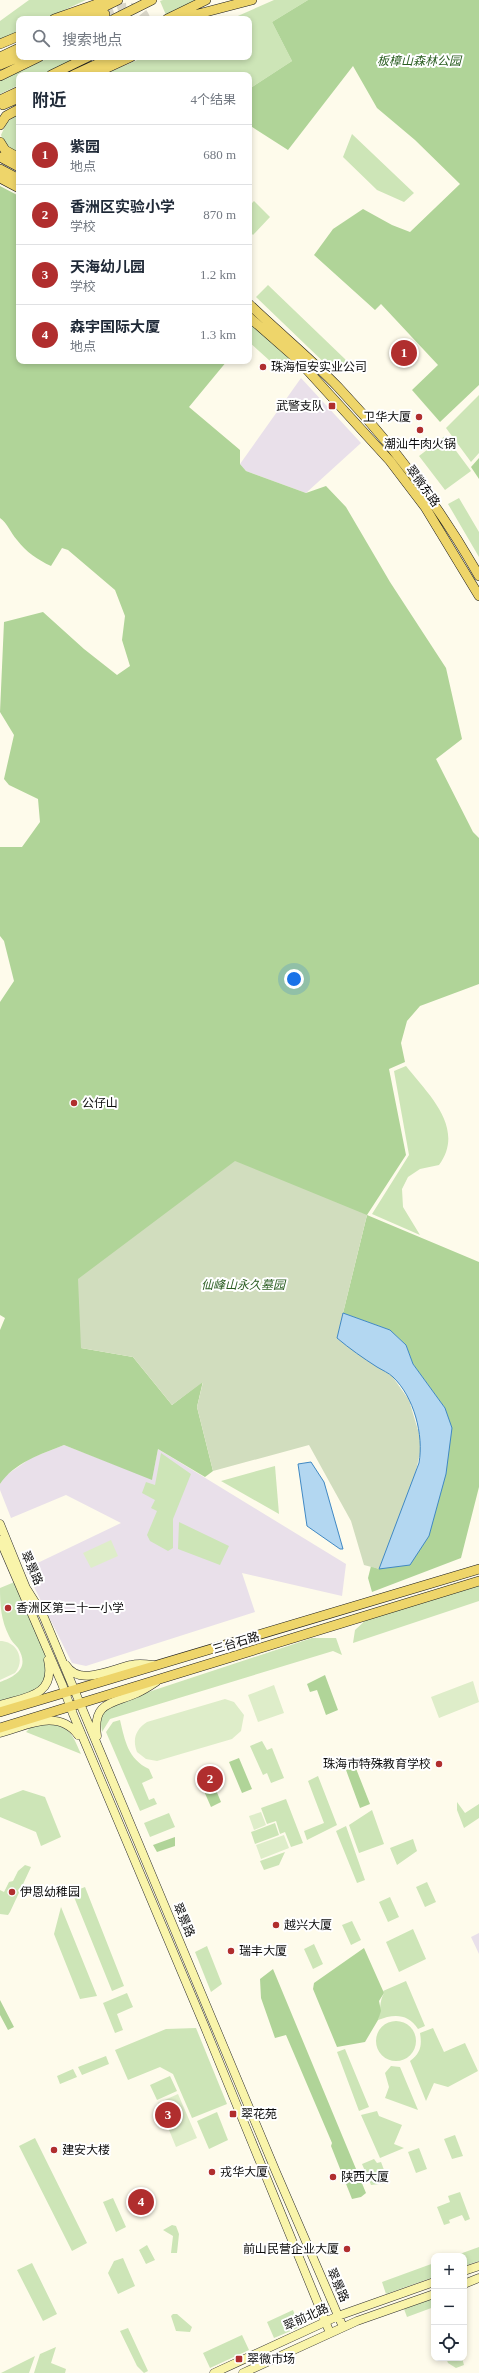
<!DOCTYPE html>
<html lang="zh">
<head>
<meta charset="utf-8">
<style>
  :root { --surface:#fff; --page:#f2f2f3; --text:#1f2937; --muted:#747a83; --line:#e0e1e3; --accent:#b02e2e }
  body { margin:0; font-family:"Times New Roman","Noto Sans SC",serif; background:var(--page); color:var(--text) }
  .controls { position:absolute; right:12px; bottom:12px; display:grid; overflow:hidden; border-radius:8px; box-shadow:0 2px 6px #0003 }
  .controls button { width:36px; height:36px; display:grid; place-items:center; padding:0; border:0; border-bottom:1px solid var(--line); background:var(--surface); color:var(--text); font:20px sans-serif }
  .you { position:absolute; left:294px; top:979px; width:14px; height:14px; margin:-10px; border:3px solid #fff; border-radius:50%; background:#1a73e8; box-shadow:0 0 0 6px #1a73e833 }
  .badge { display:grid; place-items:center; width:26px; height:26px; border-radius:50%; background:var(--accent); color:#fff; font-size:13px; font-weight:700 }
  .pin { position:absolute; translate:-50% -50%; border:2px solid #fff; box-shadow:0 1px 4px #0006 }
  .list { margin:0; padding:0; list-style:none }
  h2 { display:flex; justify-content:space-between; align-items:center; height:52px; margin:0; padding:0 16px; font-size:17px }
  h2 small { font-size:13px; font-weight:400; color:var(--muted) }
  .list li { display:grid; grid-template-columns:26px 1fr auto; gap:12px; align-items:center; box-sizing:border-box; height:60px; padding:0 16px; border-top:1px solid var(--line) }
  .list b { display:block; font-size:15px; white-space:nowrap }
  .list p { margin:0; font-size:13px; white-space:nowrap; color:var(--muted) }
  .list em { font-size:13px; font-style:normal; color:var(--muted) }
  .icon { flex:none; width:22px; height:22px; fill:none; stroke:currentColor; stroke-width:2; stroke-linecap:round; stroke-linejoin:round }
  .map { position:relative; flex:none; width:479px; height:2373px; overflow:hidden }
  .search { position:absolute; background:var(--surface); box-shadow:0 2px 6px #0003; left:16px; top:16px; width:236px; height:44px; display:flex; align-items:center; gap:10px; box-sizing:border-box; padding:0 14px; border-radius:8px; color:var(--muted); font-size:15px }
  .panel { position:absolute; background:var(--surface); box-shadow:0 2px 6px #0003; left:16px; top:72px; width:236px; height:292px; border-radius:8px }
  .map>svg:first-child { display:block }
  .industrial { fill:#e9e0ea }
  .green { fill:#cde5b7 }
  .forest { fill:#b0d498 }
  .cemetery { fill:#d1ddbe }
  .pitch { fill:#deedc9 }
  .water { fill:#b3d7f1; stroke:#4088c3 }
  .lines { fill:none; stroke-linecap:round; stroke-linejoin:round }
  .primary-tunnel { stroke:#dad7c9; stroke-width:9; stroke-dasharray:9 4.5; stroke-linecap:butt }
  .secondary-casing { stroke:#2d2d2d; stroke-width:9 }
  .primary-casing { stroke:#1c1c1c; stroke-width:10 }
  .secondary { stroke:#f9f4aa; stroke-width:8 }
  .primary { stroke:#eed56a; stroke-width:9 }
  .poi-dot { fill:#b02e2e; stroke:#fff; stroke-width:1.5 }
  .labels { text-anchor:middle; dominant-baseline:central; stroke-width:4; stroke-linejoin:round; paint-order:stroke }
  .park-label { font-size:12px; font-style:italic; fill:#2a5d21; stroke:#fff }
  .poi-label { font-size:12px; fill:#0b0b0b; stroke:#fff; text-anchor:start }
  .street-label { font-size:12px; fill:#0b0b0b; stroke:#fff }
</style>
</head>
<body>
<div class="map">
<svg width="479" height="2373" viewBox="0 0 479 2373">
  <rect width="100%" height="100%" fill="#fefbeb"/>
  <path class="industrial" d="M301,378l60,65 -55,50 -60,-22 -6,-7z
    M64,1445l88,34 6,-30 188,115 -4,32 -100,-23 13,39 -169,54 -14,-3 -47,-94 96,-46 -55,-28 -55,23 -11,-28v-6l5,-8 26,-18z
    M479,1933v21l-8,-17z"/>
  <path class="green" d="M29,0h57l-41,19h-26v13l-19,9v-20z
    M163,0h34l-31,15 -6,-14z
    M274,0h34l-36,22 20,39 -43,28v-14h-146l41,-18h105v-38h-18z
    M50,57h28l-37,18h-22v10l-19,9v-13z
    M19,114v41l-15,-13 -3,-7 6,-13z
    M352,134l62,59 -10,9 -27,-12 -34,-33z
    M254,201l16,16 -17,18 -4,-4v-25z
    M268,285l78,75 -11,13 -79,-76z
    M249,322l41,37 -10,11 -31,-28z
    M479,395v58l-8,9 -25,-34z
    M445,436l26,35 -26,19 -26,-34z
    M459,498l20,34v25l-31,-53z
    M406,1066c22,28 60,62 33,99l-19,4 -12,8 -6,12 1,18 17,28 -48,-21 37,-59 -15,-84z
    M161,1453l30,21 -18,45v29l-5,3 -18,-10 -3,-6 10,-24 -6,-3 4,-8 -13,-7 4,-11 9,3z
    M275,1466l4,48 -58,-33z
    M179,1522l50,24 -9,19 -42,-16z
    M17,1581l31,77 -2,28 -46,19v-23c16,-6 30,-14 18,-34 -3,-4 -7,-7 -9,-12 -8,-16 -9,-31 -9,-48z
    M479,1584v17l-126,42 2,-13 13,-12z
    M312,1638h24l6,17 -9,-4 -223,68 -8,13 -2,-16 9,-11z
    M120,1720c5,21 8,39 29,49l4,9 -11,5 7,17 5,-2 3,6 -17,7 -34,-79 7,-10z
    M45,1723c25,4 26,8 36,31l-55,-22 5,-5z
    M262,1741l5,9 5,-2 12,30 -13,5 -4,-10 -4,2 -13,-29z
    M318,1776l19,49 -30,15 -3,-9 20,-8 -16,-42z
    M23,1790l22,7 16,40 -20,9 -5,-14 -36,-15v-18z
    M286,1799l17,44 -12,4 -6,-15 -5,2 -4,-13 -9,3 -6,-16z
    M457,1802l8,11 14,-9v14l-15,10 -7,-18z
    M372,1810l12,34 -25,9 -10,-28z
    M169,1813l6,14 -25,10 -6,-14z
    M275,1823l4,12 -24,9 -4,-12z
    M346,1826l19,54 -8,3 -21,-52z
    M413,1839l4,12 -20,14 -7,-17z
    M285,1852l-6,13 -15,5 -4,-9z
    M25,1865l6,2 -21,45 -2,3 -8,-1v-24l4,2 5,-10 4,-1 5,-10z
    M427,1882l9,20 -11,5 -9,-20z
    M85,1887l39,99 -12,5 -40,-99z
    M390,1897l9,20 -11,5 -9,-20z
    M61,1907l36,89 -17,3 -26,-65z
    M352,1921l9,19 -10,5 -9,-20z
    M413,1929l13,30 -27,13 -13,-30z
    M314,1944l9,20 -10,5 -9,-20z
    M207,1946l15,38 -11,8 -16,-40z
    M406,1981l19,45 -7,3c-10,-16 -25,-15 -40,-9 3,-10 1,-18 6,-27l-1,-2z
    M127,1993l6,14 -16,7 6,16 -8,3 -12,-30z
    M376 2041a20 20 0 1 1 40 0a20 20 0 1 1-40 0Z
    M196,2028l31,76 -35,14 -19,-44 -13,-7 -32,13 -13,-30 51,-21z
    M433,2028l11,24 21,-9 13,28 -30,16 -14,-4 -8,18 -16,-40c11,-8 12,-16 10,-28z
    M345,2049l24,58 -10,4 -22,-59z
    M106,2056l3,8 -27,11 -4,-8z
    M391,2066l9,1 18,43 -33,-12 4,-11 -4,-14z
    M73,2069l4,8 -17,7 -3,-8z
    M170,2076l7,15 -20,9 -7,-15z
    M377,2111l2,5 23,9 -8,19 10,4 -24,10 -19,-43z
    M217,2112l11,28 -19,9 -12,-28z
    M455,2135l8,21 -11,3 -8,-20z
    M35,2138l52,105 -15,8 -53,-105z
    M419,2148l8,21 -11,4 -8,-21z
    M374,2159l3,4 4,-1 8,21 -18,2 -9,-21z
    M460,2192l10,27 -5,2 -3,-6 -13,5 1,3 -6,2 -7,-18 13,-5 -2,-6z
    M113,2198l13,29 -10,5 -13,-30z
    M172,2225l4,1 3,8 -2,19h-6l2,-17 -10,-6z
    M147,2245l8,15 -9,4 -7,-14z
    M479,2247v14l-15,5v-10h-10z
    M123,2258l12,28 -17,8 -10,-21 6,-12z
    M32,2263l25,51 -14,7 -26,-51z
    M434,2263v14l-48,17 -4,-12z
    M434,2298v9l-27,10 -3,-8z
    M293,2310l7,17 -26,11 -7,-16z
    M173,2314h4l15,13 -2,5 -14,-1 -5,-15z
    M128,2328l20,43 -4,2 -7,-7 -17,-35z
    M242,2335l7,15 -39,18 -7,-15z
    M56,2347l-5,16 15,6 -1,4h-31l6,-19z
    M35,2356l-6,17h-28z
    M446,2358h16l2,7 -8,3 -8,-5z"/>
  <path class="forest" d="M308,0h171v385l-39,37 -28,-32 26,-25 -57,-61 -6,6 -61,-55 19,-26 30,-20 29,16 18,7 50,-48 -45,-44 -38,-32 -24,-42 -65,84 -39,-25v-36l43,-28 -20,-39z
    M0,186l19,10v165h208l-38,46 51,43v14l6,7 60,22 20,-7 20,21 44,75 56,86 16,71 -26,20 37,73 6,6v146l-59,22 -13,15 -6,22 4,19 -16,7 17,86 -39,60 112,47v225l-18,71 -89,34 -4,-14 3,-12 8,3 66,-161 -32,-44 -7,-19 -16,-15 -47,-17 24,-98 -286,133 52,9 39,48 31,-24 -6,26 16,64 -8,6 -47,-28 -6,31 -88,-35c-23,9 -50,18 -64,39v-154l5,-12 -5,-3v-313l14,-21 -10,-40 -4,-5v-89h22l18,-25 -2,-23 -29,-14 -5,-6 10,-44 -14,-23 4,-90 39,-10 41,37 33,26 13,-9 -8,-26 3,-24 -10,-26 -47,-40 -6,-2 -11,18c-13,-6 -25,-14 -34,-26 -7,-8 -9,-16 -17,-22z
    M479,458v21l-8,-12z
    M325,1675l13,35 -12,5 -9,-25 -7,2 -3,-8z
    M239,1758l13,31 -10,4 -13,-31z
    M355,1766l15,38 -10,4 -14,-38z
    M208,1771l13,31 -10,5 -14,-32z
    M175,1837v9l-18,6 -4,-7z
    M364,1948l20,45 -5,8 2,10 -3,9 -13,22 -28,5 -24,-58 1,-6z
    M273,1969l93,224 -5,4 -9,2 -21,-53 1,-3 -46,-108 -11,3 -14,-40 -1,-19z
    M0,2000l14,27 -6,3 -8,-15z"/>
  <path class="cemetery" d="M235,1161l132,54 -30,123 55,38 17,24 11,37 1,12 -7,30 -35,90 -15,-4 -13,-44 -42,-76 -96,26 -16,-64 6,-25 -31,23 -39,-48 -52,-9 -3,-69z"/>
  <path class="pitch" d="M111,1540l7,16 -27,12 -8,-15z
    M0,1641c17,0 26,19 15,32l-15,7z
    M473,1681l6,21 -40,16 -8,-21z
    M274,1685l10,28 -26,9 -10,-27z
    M225,1699l9,3 10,13 -3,16 -9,8 -75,22 -11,-2 -9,-7c-5,-13 -1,-23 10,-30z
    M261,1812l5,13 -12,5 -5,-14z
    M284,1835l5,13 -28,11 -5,-14z
    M178,2094l19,44 -21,9 -18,-44z"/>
  <path class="water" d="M343,1313l47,17 16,15 7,19 32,44 7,20 -6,46 -17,62 -19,29 -31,4 40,-106c5,-28 -5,-66 -26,-86 -4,-4 -11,-7 -16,-10 -14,-9 -27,-18 -40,-29z
    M311,1462l13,20 19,67h-3l-33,-23 -9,-62z"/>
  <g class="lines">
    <path class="primary-tunnel" d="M105,14c14,-6 34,-14 41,5"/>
    <defs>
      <path id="secondary" d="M0,1524l26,64 17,27 233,557 67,155
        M0,1540l62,144 11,30 131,311 126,308
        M66,1665c13,22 46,4 65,0 7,-2 15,-1 22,0
        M0,1705c26,-8 56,-9 48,-45
        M0,1733c26,-7 58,-25 78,2
        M97,1736c-5,-35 16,-32 40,-43 7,-3 13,-7 19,-11
        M464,2271l15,-5
        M464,2284l15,-6
        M214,2373l124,-57 96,-34
        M243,2373l114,-52 77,-27"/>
      <path id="primary" d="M54,19l54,-19
        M79,19l39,-19
        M96,19l9,-5
        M114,19l38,-19
        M167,19l39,-19
        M179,19l73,-19
        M0,44l19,-8
        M0,57l19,-9
        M0,65l19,-8
        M51,75l37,-18
        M73,75l39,-18
        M92,75l39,-18
        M0,76l39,-19
        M0,100l19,-9
        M3,105l16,-7
        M0,125l6,-9 13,-7
        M0,142l5,8 14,8
        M0,157l19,10
        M0,169l19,10
        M0,178l19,10
        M249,304c29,28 61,54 89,83 54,57 102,120 141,189
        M249,317l49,43 92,101 35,46 54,89
        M0,1712l479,-143
        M0,1728l479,-147"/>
    </defs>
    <use href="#secondary" class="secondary-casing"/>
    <use href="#primary" class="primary-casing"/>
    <use href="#secondary" class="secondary"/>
    <use href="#primary" class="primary"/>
  </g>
  <g class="poi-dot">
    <circle cx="263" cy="367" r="4"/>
    <rect x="328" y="402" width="8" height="8" rx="2"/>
    <circle cx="419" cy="417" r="4"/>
    <circle cx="420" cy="430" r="4"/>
    <circle cx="74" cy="1103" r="4"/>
    <circle cx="8" cy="1608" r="4"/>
    <circle cx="439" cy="1764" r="4"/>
    <circle cx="12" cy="1892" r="4"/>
    <circle cx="276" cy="1925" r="4"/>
    <circle cx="231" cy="1951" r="4"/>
    <rect x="229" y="2110" width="8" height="8" rx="2"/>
    <circle cx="54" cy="2150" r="4"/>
    <circle cx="212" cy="2172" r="4"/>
    <circle cx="333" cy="2177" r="4"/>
    <circle cx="347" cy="2249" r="4"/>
    <rect x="235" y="2355" width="8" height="8" rx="2"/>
  </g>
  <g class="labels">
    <g class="park-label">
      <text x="419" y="61">板樟山森林公园</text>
      <text x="243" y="1285">仙峰山永久墓园</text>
    </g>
    <g class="poi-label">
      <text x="271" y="367">珠海恒安实业公司</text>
      <text x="324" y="406" text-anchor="end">武警支队</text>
      <text x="411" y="417" text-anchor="end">卫华大厦</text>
      <text x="420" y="444" text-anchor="middle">潮汕牛肉火锅</text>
      <text x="82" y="1103">公仔山</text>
      <text x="16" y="1608">香洲区第二十一小学</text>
      <text x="431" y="1764" text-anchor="end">珠海市特殊教育学校</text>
      <text x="20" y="1892">伊恩幼稚园</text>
      <text x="284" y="1925">越兴大厦</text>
      <text x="239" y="1951">瑞丰大厦</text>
      <text x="241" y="2114">翠花苑</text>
      <text x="62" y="2150">建安大楼</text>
      <text x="220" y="2172">戎华大厦</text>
      <text x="341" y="2177">陕西大厦</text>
      <text x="339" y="2249" text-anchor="end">前山民营企业大厦</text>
      <text x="247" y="2359">翠微市场</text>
    </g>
    <g class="street-label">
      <text transform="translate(423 486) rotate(54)">翠微东路</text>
      <text transform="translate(32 1568) rotate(66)">翠景路</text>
      <text transform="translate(236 1643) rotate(-17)">三台石路</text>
      <text transform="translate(184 1920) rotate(67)">翠景路</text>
      <text transform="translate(338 2285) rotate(66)">翠景路</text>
      <text transform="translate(306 2317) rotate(-24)">翠前北路</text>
    </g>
  </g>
</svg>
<div class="controls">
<button>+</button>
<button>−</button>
<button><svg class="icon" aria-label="locate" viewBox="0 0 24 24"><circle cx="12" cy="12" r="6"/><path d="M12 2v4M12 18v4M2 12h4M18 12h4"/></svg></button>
</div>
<div class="you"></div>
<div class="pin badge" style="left:404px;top:353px">1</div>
<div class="pin badge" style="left:210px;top:1779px">2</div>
<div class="pin badge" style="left:168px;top:2115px">3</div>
<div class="pin badge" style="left:141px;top:2202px">4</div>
<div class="search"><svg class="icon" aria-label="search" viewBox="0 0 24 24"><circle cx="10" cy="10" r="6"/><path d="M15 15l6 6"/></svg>搜索地点</div>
<section class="panel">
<h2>附近<small>4个结果</small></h2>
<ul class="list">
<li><span class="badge">1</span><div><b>紫园</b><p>地点</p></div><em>680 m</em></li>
<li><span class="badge">2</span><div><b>香洲区实验小学</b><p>学校</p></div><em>870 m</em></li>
<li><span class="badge">3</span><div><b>天海幼儿园</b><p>学校</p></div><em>1.2 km</em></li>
<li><span class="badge">4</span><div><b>森宇国际大厦</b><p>地点</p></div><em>1.3 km</em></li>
</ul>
</section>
</div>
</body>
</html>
